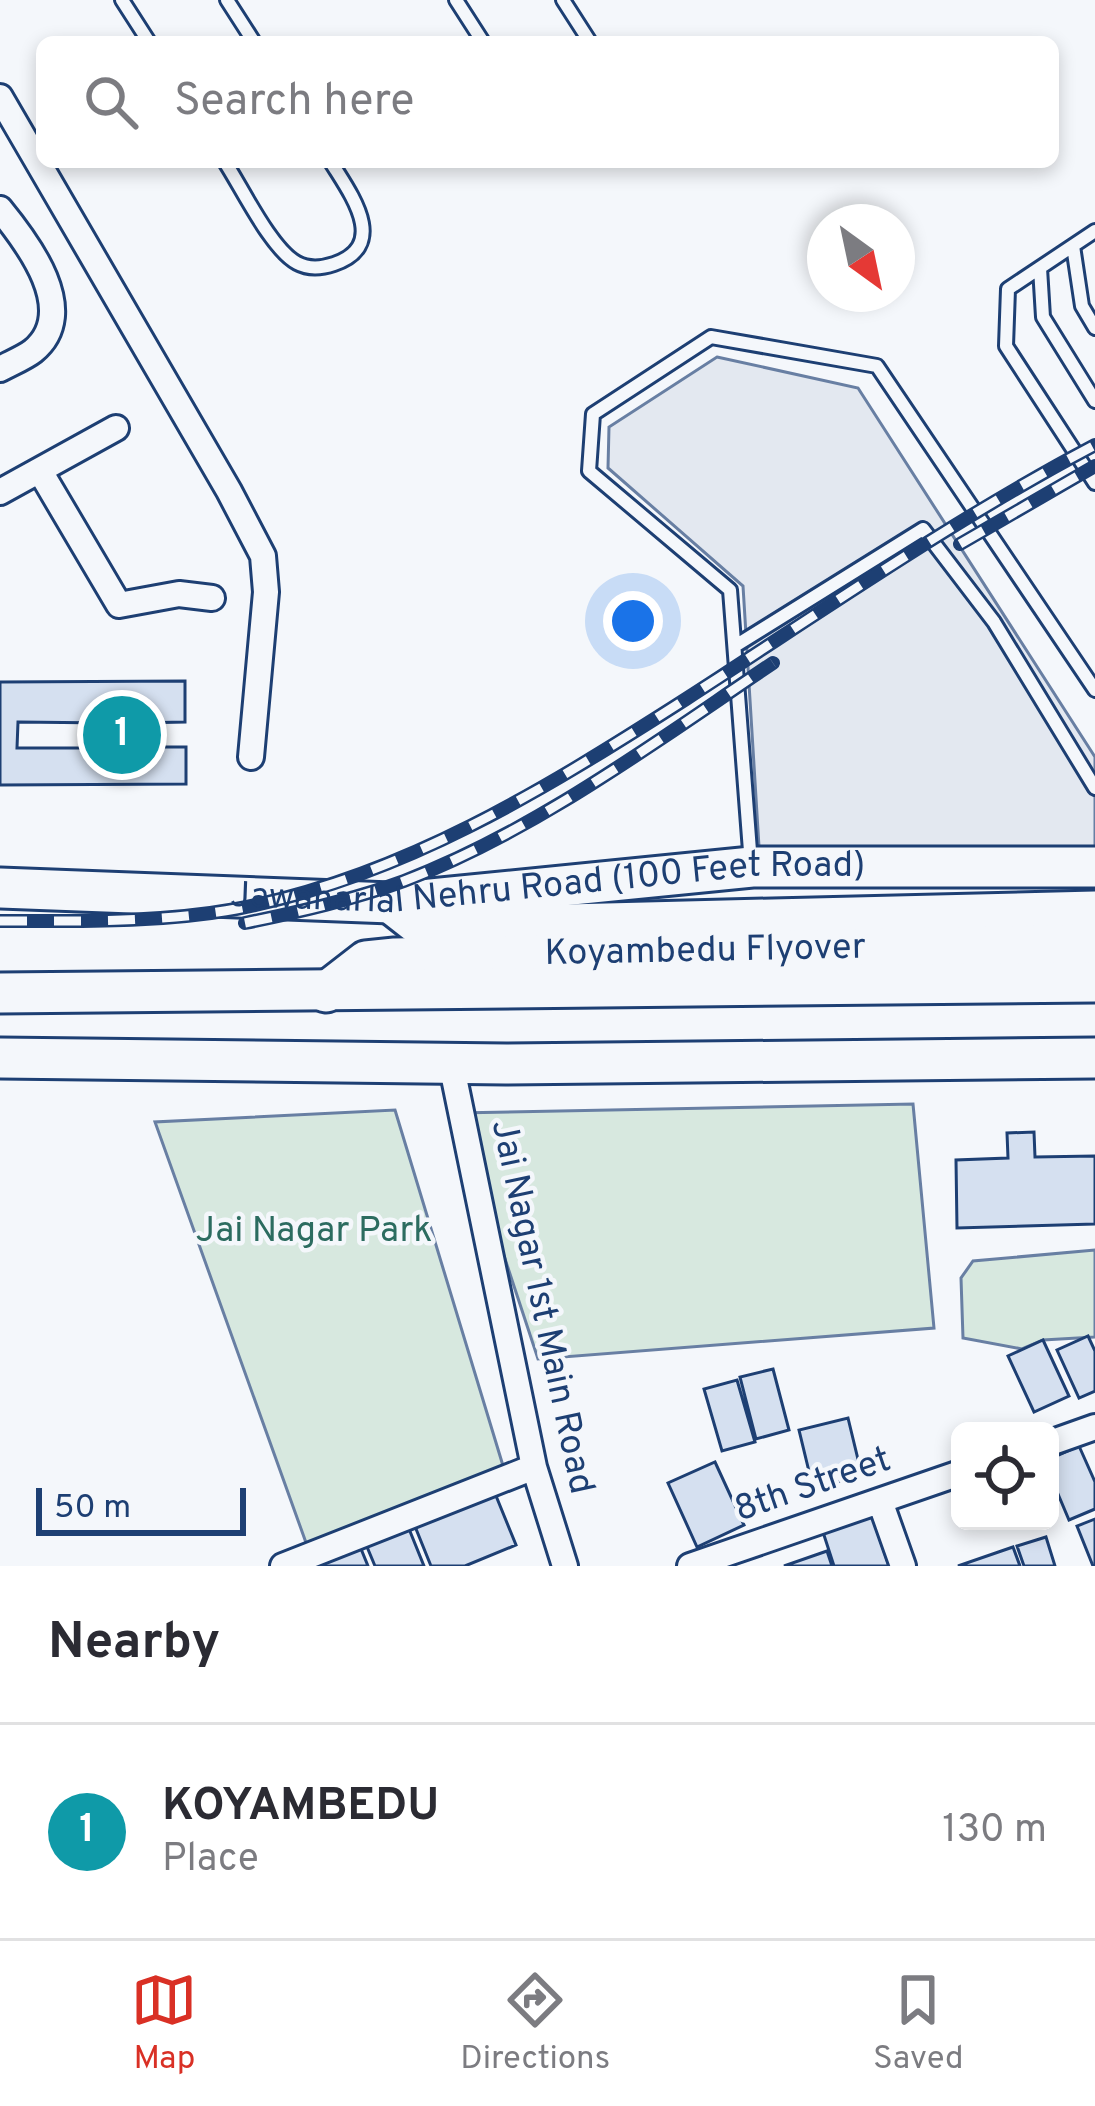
<!DOCTYPE html>
<html lang="en">
<head>
<meta charset="utf-8">
<style>
  :root { --surface:#fff; --page:#f2f2f3; --text:#2b2b33; --muted:#7c7c81; --line:#e1e1e2; --accent:#d93025 }
  body { margin:0; font-family:Overpass,sans-serif; background:var(--page); color:var(--text) }
  .controls { position:absolute; right:36px; bottom:36px; display:grid; overflow:hidden; border-radius:18px; box-shadow:0 6px 18px #0003 }
  .controls button { width:108px; height:108px; display:grid; place-items:center; padding:0; border:0; border-bottom:3px solid var(--line); background:var(--surface); color:var(--text); font:60px sans-serif }
  .compass { position:absolute; left:807px; top:204px; width:108px; height:108px; border-radius:50%; background:var(--surface); box-shadow:0 6px 18px #0003; rotate:147deg }
  .scale { position:absolute; left:36px; bottom:30px; width:210px; box-sizing:border-box; padding-left:12px; border:6px solid #1d3f73; border-top:0; font-size:33px; line-height:42px; white-space:nowrap; color:#1d3f73; -webkit-text-stroke:9px #f4f7fb; paint-order:stroke }
  .you { position:absolute; left:633px; top:621px; width:42px; height:42px; margin:-30px; border:9px solid #fff; border-radius:50%; background:#1a73e8; box-shadow:0 0 0 18px #1a73e833 }
  .badge { display:grid; place-items:center; width:78px; height:78px; border-radius:50%; background:var(--accent); color:#fff; font-size:39px; font-weight:700 }
  .pin { position:absolute; translate:-50% -50%; border:6px solid #fff; box-shadow:0 3px 12px #0006 }
  .list { margin:0; padding:0; list-style:none }
  h2 { display:flex; justify-content:space-between; align-items:center; height:156px; margin:0; padding:0 48px; font-size:51px }
  h2 small { font-size:39px; font-weight:400; color:var(--muted) }
  .list li { display:grid; grid-template-columns:78px 1fr auto; gap:36px; align-items:center; box-sizing:border-box; height:216px; padding:0 48px; border-top:3px solid var(--line) }
  .list b { display:block; font-size:45px; white-space:nowrap }
  .list p { margin:0; font-size:39px; white-space:nowrap; color:var(--muted) }
  .list em { font-size:39px; font-style:normal; color:var(--muted) }
  .icon { flex:none; width:66px; height:66px; fill:none; stroke:currentColor; stroke-width:2; stroke-linecap:round; stroke-linejoin:round }
  .map { position:relative; flex:none; width:1095px; height:1566px; overflow:hidden }
  .search { position:absolute; background:var(--surface); box-shadow:0 6px 18px #0003; left:36px; right:36px; top:36px; height:132px; display:flex; align-items:center; gap:30px; box-sizing:border-box; padding:0 42px; border-radius:18px; color:var(--muted); font-size:45px }
  .sheet { height:372px; background:var(--surface) }
  nav { display:flex; justify-content:space-around; align-items:center; box-sizing:border-box; height:168px; border-top:3px solid var(--line); background:var(--surface); font-size:33px; color:var(--muted) }
  nav a { display:grid; justify-items:center; gap:6px }
  nav .on { color:var(--accent) }
  .map>svg:first-child { display:block }
  .green { fill:#d7e8df; stroke:#687fa3; stroke-width:3 }
  .parking { fill:#e3e8f0; stroke:#687fa3; stroke-width:3 }
  .building { fill:#d5e0f0; stroke:#1d3f73; stroke-width:3; fill-rule:evenodd }
  .lines { fill:none; stroke-linecap:round; stroke-linejoin:round }
  .lane-casing { stroke:#1d3f73; stroke-width:18 }
  .street-casing { stroke:#1d3f73; stroke-width:30 }
  .primary-casing { stroke:#1d3f73; stroke-width:45 }
  .lane { stroke:#f4f7fb; stroke-width:12 }
  .street { stroke:#f4f7fb; stroke-width:24 }
  .primary { stroke:#f4f7fb; stroke-width:39 }
  .rail-casing { stroke:#1d3f73; stroke-width:14 }
  .rail { stroke:#f4f7fb; stroke-width:9; stroke-dasharray:27; stroke-linecap:butt }
  .labels { text-anchor:middle; dominant-baseline:central; stroke-width:9; stroke-linejoin:round; paint-order:stroke }
  .street-label { font-size:36px; fill:#1d3f73; stroke:#f4f7fb }
  .park-label { font-size:36px; fill:#2c6c60; stroke:#f4f7fb }
</style>
</head>
<body>
<div class="map">
<svg width="1095" height="1566" viewBox="0 0 1095 1566">
  <rect width="100%" height="100%" fill="#f4f7fb"/>
  <path class="green" d="M913,1104l21,224 -396,31 -81,-246z
    M395,1110l109,359 -195,82 -154,-429z
    M1095,1250v87l-52,3 -21,9 -59,-11 -2,-60 12,-17z"/>
  <path class="parking" d="M717,357l141,31 237,369v102l-335,4 -17,-277 -135,-118 1,-41z"/>
  <path class="building" d="M185,681v41l-48,1v24h49v37l-186,1v-103zM18,722l89,1v25h-90z
    M1034,1132l1,25 60,-1v68l-138,4 -1,-68 52,-2 -1,-25z
    M1088,1336l7,15v40l-16,7 -22,-48z
    M1043,1340l26,56 -35,16 -26,-56z
    M773,1369l16,61 -33,9 -16,-62z
    M737,1380l18,62 -33,9 -18,-62z
    M848,1418l14,58 -49,12 -14,-58z
    M1079,1446l16,36v27l-26,11 -19,-45v-16z
    M715,1462l29,63 -47,22 -29,-64z
    M492,1486l24,59 -51,21h-34l-19,-47z
    M871,1513l18,53h-55l-12,-37z
    M1095,1519v47h-2l-16,-40z
    M407,1524l17,42h-49l-10,-24z
    M1046,1537l9,29h-31l-7,-20z
    M357,1539l11,27h-44l-5,-11z
    M1013,1547l7,19h-62z
    M827,1551l5,15h-48z"/>
  <g class="lines">
    <defs>
      <path id="lane" d="M122,0l27,42
        M227,0l27,42
        M456,0l27,42
        M563,0l27,42
        M225,162c17,26 46,87 72,101 11,6 25,5 37,1 56,-19 16,-71 -3,-102
        M1095,231l-87,58 -2,57 89,137
        M1073,246l9,60 13,22
        M1040,268l3,49 52,84
        M735,646l188,-117 71,93 101,166
        M751,864l-21,-274 -141,-119 4,-57 118,-77 166,29 218,324"/>
      <path id="street" d="M0,97l229,394 34,65 3,36 -15,165
        M0,209c27,33 81,103 33,142 -9,7 -22,12 -33,18
        M40,471l79,134 60,-11 33,4
        M0,492l116,-64
        M451,1063l83,404 31,99
        M1050,1443l45,-16
        M880,1501l23,65
        M283,1566l251,-99
        M690,1566l270,-93"/>
      <g id="primary">
        <path id="s1" d="M0,888l391,15 361,-36h343"/>
        <path d="M393,905l23,18 27,4 652,-16"/>
        <path id="s2" d="M326,992l40,-31 29,-3 700,-14"/>
        <path d="M0,993l1095,-11"/>
        <path d="M0,1058l506,6 589,-6"/>
      </g>
    </defs>
    <use href="#lane" class="lane-casing"/>
    <use href="#street" class="street-casing"/>
    <use href="#primary" class="primary-casing"/>
    <use href="#lane" class="lane"/>
    <use href="#street" class="street"/>
    <use href="#primary" class="primary"/>
    <defs>
      <path id="rail" d="M960,544l135,-78
        M0,921c79,0 158,2 236,-12 167,-32 309,-120 450,-210 135,-87 267,-179 409,-254
        M245,923c54,-11 107,-23 159,-42 133,-51 251,-139 369,-218"/>
    </defs>
    <use href="#rail" class="rail-casing"/>
    <use href="#rail" class="rail"/>
  </g>
  <g class="labels">
    <g class="street-label">
      <text stroke="none"><textPath href="#s1" startOffset="549">Jawaharlal Nehru Road (100 Feet Road)</textPath></text>
      <text stroke="none"><textPath href="#s2" startOffset="390">Koyambedu Flyover</textPath></text>
      <text transform="translate(541 1307) rotate(78)">Jai Nagar 1st Main Road</text>
      <text transform="translate(813 1486) rotate(-19)">8th Street</text>
    </g>
    <g class="park-label">
      <text x="314" y="1232">Jai Nagar Park</text>
    </g>
  </g>
</svg>
<div class="controls">
<button><svg class="icon" aria-label="locate" viewBox="0 0 24 24"><circle cx="12" cy="12" r="6"/><path d="M12 2v4M12 18v4M2 12h4M18 12h4"/></svg></button>
</div>
<svg class="compass" viewBox="-18 -18 36 36"><path d="M0-13l5 13h-10z" fill="#e53935"/><path d="M0 13l5-13h-10z" fill="#7c7c81"/></svg>
<div class="scale">50 m</div>
<div class="you"></div>
<div class="pin badge" style="left:122px;top:735px;background:#0f9aa8">1</div>
<div class="search"><svg class="icon" aria-label="search" viewBox="0 0 24 24"><circle cx="10" cy="10" r="6"/><path d="M15 15l6 6"/></svg>Search here</div>
</div>
<section class="sheet">
<h2>Nearby<small></small></h2>
<ul class="list">
<li><span class="badge" style="background:#0f9aa8">1</span><div><b>KOYAMBEDU</b><p>Place</p></div><em>130 m</em></li>
</ul>
</section>
<nav>
<a class="on"><svg class="icon" aria-label="map" viewBox="0 0 24 24"><path d="M3 6l6-2 6 2 6-2v14l-6 2-6-2-6 2zM9 4v14M15 6v14"/></svg>Map</a>
<a><svg class="icon" aria-label="directions" viewBox="0 0 24 24"><path d="M12 3l9 9-9 9-9-9zM9 14v-3h6M13 9l2 2-2 2"/></svg>Directions</a>
<a><svg class="icon" aria-label="saved" viewBox="0 0 24 24"><path d="M7 4h10v16l-5-4-5 4z"/></svg>Saved</a>
</nav>
</body>
</html>
